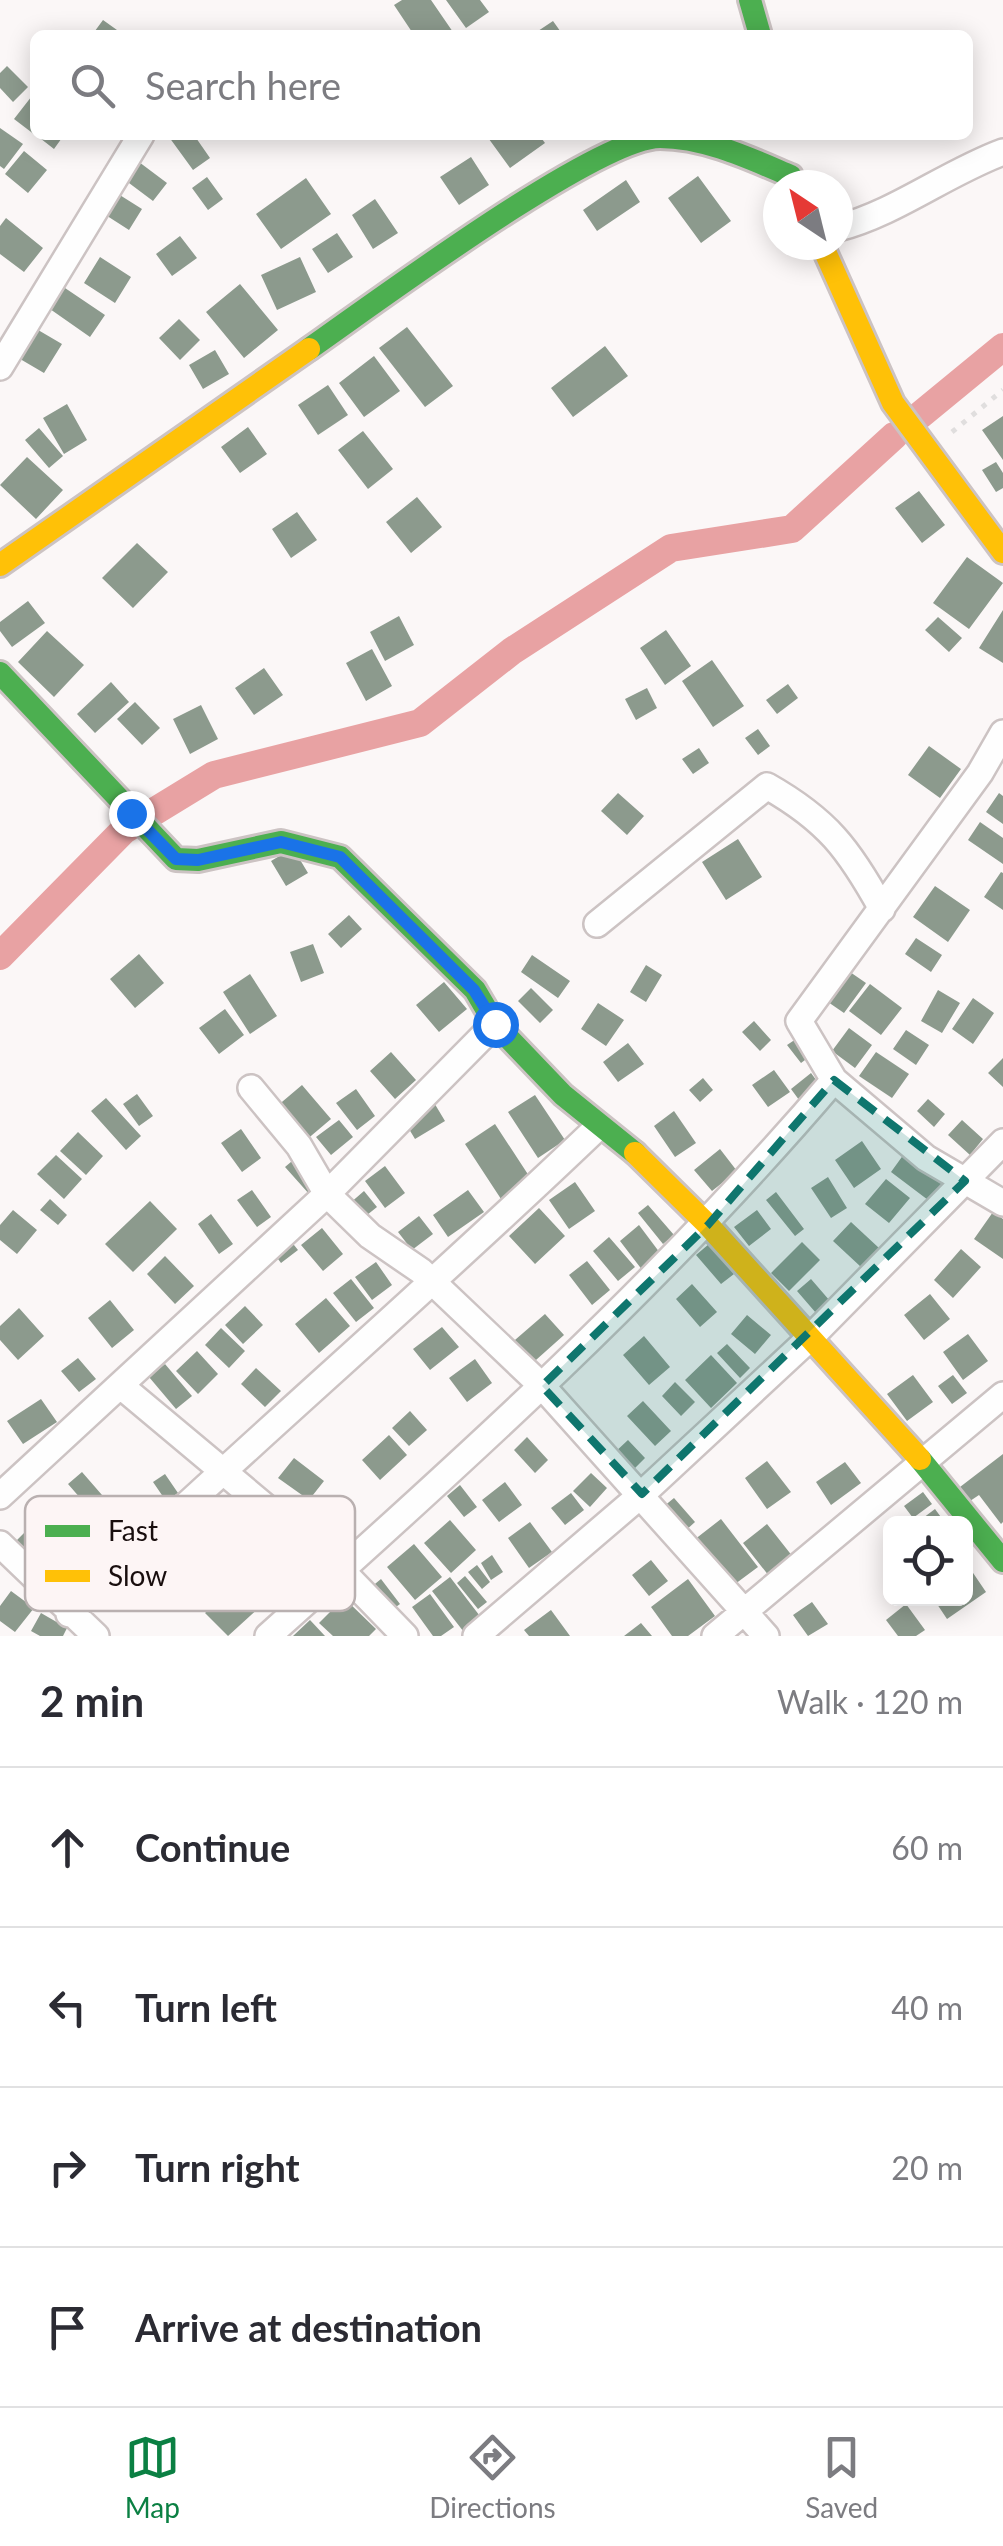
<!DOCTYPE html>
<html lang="en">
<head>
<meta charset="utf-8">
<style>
  :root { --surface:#fff; --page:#f2f2f3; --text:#2b2b33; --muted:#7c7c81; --line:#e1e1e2; --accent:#0b8043 }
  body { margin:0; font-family:Lato,sans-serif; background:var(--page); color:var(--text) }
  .controls { position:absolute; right:30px; bottom:30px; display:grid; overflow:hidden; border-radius:15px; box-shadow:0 5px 25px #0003 }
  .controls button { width:90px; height:90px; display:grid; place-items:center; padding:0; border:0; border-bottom:2px solid var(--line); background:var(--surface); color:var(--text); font:50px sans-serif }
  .compass { position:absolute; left:763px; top:170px; width:90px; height:90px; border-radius:50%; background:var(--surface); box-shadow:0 5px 25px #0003; rotate:325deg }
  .stop { position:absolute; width:30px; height:30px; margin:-22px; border:8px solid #1a73e8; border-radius:50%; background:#fff }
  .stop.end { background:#1a73e8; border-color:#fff; box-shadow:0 2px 10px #0008 }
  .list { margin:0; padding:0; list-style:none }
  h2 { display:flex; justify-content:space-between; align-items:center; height:130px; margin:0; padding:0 40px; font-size:42px }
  h2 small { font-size:32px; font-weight:400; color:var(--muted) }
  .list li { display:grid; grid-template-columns:65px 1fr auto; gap:30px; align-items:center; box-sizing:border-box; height:160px; padding:0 40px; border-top:2px solid var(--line) }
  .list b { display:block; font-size:38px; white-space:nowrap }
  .list em { font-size:32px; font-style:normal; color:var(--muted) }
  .icon { flex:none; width:55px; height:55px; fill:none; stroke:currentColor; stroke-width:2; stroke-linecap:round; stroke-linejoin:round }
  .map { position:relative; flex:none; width:1003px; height:1636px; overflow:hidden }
  .search { position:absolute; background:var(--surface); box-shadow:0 5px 25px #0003; left:30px; right:30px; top:30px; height:110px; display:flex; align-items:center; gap:25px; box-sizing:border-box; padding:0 35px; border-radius:15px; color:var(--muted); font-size:38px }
  .sheet { height:770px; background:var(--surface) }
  nav { display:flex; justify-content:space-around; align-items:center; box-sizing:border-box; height:140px; border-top:2px solid var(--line); background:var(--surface); font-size:28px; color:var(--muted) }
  nav a { display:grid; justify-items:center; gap:5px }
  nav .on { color:var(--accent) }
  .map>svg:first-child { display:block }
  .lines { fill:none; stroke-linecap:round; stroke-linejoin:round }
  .canal { stroke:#e8a2a3; stroke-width:28 }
  .building { fill:#8c9a8d }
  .street-casing { stroke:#ccc3c3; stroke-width:30 }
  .fast-casing { stroke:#ccc3c3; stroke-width:28 }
  .slow-casing { stroke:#ccc3c3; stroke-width:28 }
  .path { stroke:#e0dede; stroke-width:5; stroke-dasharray:5 8; stroke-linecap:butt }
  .street { stroke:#fefefe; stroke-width:25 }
  .fast { stroke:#4caf50; stroke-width:22 }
  .slow { stroke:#ffc107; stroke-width:22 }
  .route { stroke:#1a73e8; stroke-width:12 }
  .marked { fill:#0f766e; fill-opacity:0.2; stroke:#0f766e; stroke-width:8; stroke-dasharray:20 12; stroke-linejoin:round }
  .key { fill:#fdf5f5; stroke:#b9b0b0; stroke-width:2.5 }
  .key-label { font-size:28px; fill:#190e0e }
</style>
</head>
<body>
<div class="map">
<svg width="1003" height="1636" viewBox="0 0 1003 1636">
  <rect width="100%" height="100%" fill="#fbf7f7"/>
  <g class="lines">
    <path class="canal" d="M919,416l84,-69
      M0,956l124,-126 90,-55 206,-52 92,-72 159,-103 121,-19 102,-93"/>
  </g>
  <path class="building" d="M402,0h29l24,35h-41l-20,-30z
    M446,0h34l9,12 -23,16z
    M103,20l21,15h-32z
    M553,21l10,14h-31z
    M7,66l21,21 -15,15 -13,-14v-15z
    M35,92v43l-21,-16z
    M0,128l23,16 -19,25 -4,-3z
    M36,135h28l-10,14z
    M172,135h22l16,23 -17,12 -24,-33z
    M486,135h53l6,8 -35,25z
    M24,151l23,19 -19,23 -23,-19z
    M471,157l18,28 -30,20 -19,-28z
    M139,162l28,21 -14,18 -28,-21z
    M698,176l33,45 -30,22 -33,-45z
    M207,177l16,22 -15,11 -16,-22z
    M306,178l25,36 -50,35 -25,-35z
    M626,180l14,22 -43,29 -14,-21z
    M115,192l27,17 -13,21 -28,-18z
    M375,199l23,34 -25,16 -21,-34z
    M6,218l37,30 -19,24 -24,-18v-28z
    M337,233l16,24 -25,16 -16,-24z
    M180,236l17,22 -25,18 -16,-22z
    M100,257l31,20 -16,26 -31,-20z
    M300,257l16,35 -39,18 -16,-35z
    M240,284l38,46 -34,28 -38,-46z
    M65,288l40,27 -15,22 -40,-28z
    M179,319l21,21 -20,20 -21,-22z
    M33,327l29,17 -18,29 -29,-17z
    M407,327l46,59 -28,21 -46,-59z
    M605,346l23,30 -55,41 -22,-29z
    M215,350l14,24 -26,15 -14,-24z
    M374,356l26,35 -36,26 -25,-34z
    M328,385l20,30 -30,20 -20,-30z
    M67,404l20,36 -23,14 -21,-36z
    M1003,416v44l-21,-30z
    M248,427l19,27 -27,19 -19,-26z
    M39,428l24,28 -14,12 -24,-28z
    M363,431l30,38 -25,20 -30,-39z
    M27,457l36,33 -27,29 -36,-34z
    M996,462l7,11v15l-7,4 -14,-22z
    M919,491l26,34 -23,18 -27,-35z
    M417,497l25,30 -31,26 -25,-31z
    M297,512l20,28 -26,18 -19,-29z
    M137,543l31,29 -35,36 -31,-30z
    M967,557l36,26 -34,46 -36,-26z
    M28,601l17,22 -33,24 -12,-16v-9z
    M1003,610v53l-24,-15z
    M399,616l15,29 -29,16 -15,-29z
    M938,617l24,21 -13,14 -24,-22z
    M666,630l25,36 -26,19 -25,-37z
    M47,631l37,34 -30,32 -36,-35z
    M372,649l20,37 -26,15 -20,-38z
    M712,660l32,46 -31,21 -31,-46z
    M264,668l19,27 -29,20 -19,-27z
    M111,682l18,20 -34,31 -18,-19z
    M788,684l10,14 -21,16 -11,-14z
    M647,688l10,20 -21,12 -11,-21z
    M135,702l25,26 -18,17 -25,-26z
    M201,705l17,34 -28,15 -17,-35z
    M758,729l12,17 -12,9 -13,-17z
    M929,746l32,23 -21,29 -32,-23z
    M699,748l10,15 -16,11 -11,-15z
    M618,793l26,23 -17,19 -26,-24z
    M999,793l4,3v28l-17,-12z
    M980,822l23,16v26l-35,-24z
    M738,839l24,38 -36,23 -24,-38z
    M293,848l15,25 -22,13 -15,-25z
    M1001,872l2,1v37l-19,-13z
    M935,886l35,24 -22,32 -35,-25z
    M349,915l13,14 -21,19 -13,-14z
    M916,938l26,17 -11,17 -26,-18z
    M313,944l11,29 -23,9 -11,-30z
    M139,954l25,29 -29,25 -25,-29z
    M532,955l38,26 -12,17 -37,-26z
    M646,965l16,10 -16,27 -16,-10z
    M850,972l16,11 -22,30 -16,-11z
    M250,974l27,42 -27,18 -27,-42z
    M444,982l23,27 -28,23 -23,-27z
    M870,984l32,24 -21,27 -32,-24z
    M531,988l22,22 -13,13 -22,-22z
    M938,990l22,13 -18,30 -21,-12z
    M973,998l21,15 -21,31 -21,-15z
    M598,1003l26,17 -18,26 -25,-17z
    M225,1009l19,26 -25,19 -20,-26z
    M754,1021l17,19 -11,11 -18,-19z
    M849,1028l23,17 -17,23 -23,-17z
    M906,1030l23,15 -13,20 -23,-16z
    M796,1039l13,18 -8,6 -14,-18z
    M628,1043l16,21 -26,18 -15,-20z
    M391,1052l25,28 -21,19 -25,-28z
    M876,1052l33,22 -17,24 -33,-22z
    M1003,1058v29l-15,-14z
    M774,1070l16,22 -22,15 -16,-22z
    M811,1073l11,15 -20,16 -11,-15z
    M703,1078l10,12 -13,12 -11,-12z
    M302,1085l29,34 -26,22 -29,-34z
    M356,1089l19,27 -18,14 -21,-27z
    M137,1094l16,22 -14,10 -16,-22z
    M535,1095l30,45 -27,18 -30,-46z
    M106,1098l35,38 -15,14 -35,-39z
    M928,1099l17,15 -11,13 -17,-16z
    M433,1101l12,20 -30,18 -12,-20z
    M674,1111l22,32 -21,14 -21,-31z
    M339,1120l14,17 -22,18 -15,-18z
    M962,1120l21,19 -13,16 -22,-20z
    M495,1124l36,55 -30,20 -36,-55z
    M241,1129l20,29 -19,14 -21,-29z
    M78,1132l25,24 -17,19 -26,-24z
    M862,1141l19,28 -27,19 -19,-28z
    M720,1149l17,22 -25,20 -18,-21z
    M904,1154l41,32 -13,17 -41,-31z
    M56,1155l26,24 -18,20 -27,-25z
    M298,1156l25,29 -13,10 -25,-28z
    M385,1166l20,27 -20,15 -20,-27z
    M828,1177l19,31 -16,10 -20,-30z
    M886,1179l24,19 -21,25 -24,-19z
    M575,1182l20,29 -26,18 -20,-29z
    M252,1190l19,27 -14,10 -20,-27z
    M468,1190l16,22 -36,25 -15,-22z
    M364,1191l13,16 -15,12 -13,-15z
    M776,1192l28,37 -9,7 -29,-36z
    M50,1199l17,16 -9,10 -18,-15z
    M150,1201l27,28 -44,43 -28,-28z
    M648,1205l26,30 -11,9 -25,-31z
    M539,1208l26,28 -30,28 -26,-28z
    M13,1210l24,20 -20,24 -17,-14v-15z
    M757,1210l14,19 -22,17 -15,-19z
    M993,1212l10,7v40l-29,-20z
    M211,1214l22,30 -14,10 -21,-30z
    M419,1216l14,18 -21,16 -14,-18z
    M851,1222l28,26 -18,19 -28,-26z
    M639,1225l24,32 -20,14 -23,-30z
    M322,1228l21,26 -20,17 -22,-26z
    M286,1235l12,15 -17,13 -12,-16z
    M609,1237l26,30 -17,14 -25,-30z
    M802,1242l18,18 -31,31 -18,-18z
    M709,1244l25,30 -13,10 -25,-29z
    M961,1249l20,18 -28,31 -19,-18z
    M165,1256l29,30 -19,18 -28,-30z
    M587,1261l23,29 -18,15 -23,-30z
    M376,1262l16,23 -20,15 -17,-23z
    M351,1279l23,29 -18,14 -23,-29z
    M811,1279l19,22 -14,12 -19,-22z
    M692,1284l25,28 -17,15 -24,-28z
    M930,1294l20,25 -26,21 -20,-25z
    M326,1298l24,28 -31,27 -24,-29z
    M110,1300l24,30 -22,18 -24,-30z
    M245,1306l18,19 -20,19 -18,-19z
    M19,1308l25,28 -26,24 -18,-20v-14z
    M545,1314l19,21 -37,33 -19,-22z
    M747,1315l24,20 -16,19 -24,-20z
    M442,1327l17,20 -29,23 -17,-21z
    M221,1328l24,23 -16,17 -24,-23z
    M968,1334l20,27 -25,19 -20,-28z
    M644,1336l26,31 -21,18 -26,-30z
    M727,1344l23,24 -10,10 -23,-25z
    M197,1351l21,23 -20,20 -22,-23z
    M711,1355l26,28 -26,25 -26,-28z
    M78,1358l18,21 -17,13 -18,-21z
    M475,1359l17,24 -25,19 -18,-24z
    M165,1364l27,32 -16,13 -27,-32z
    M256,1368l25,23 -16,16 -24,-23z
    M913,1375l20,27 -26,19 -20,-27z
    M953,1375l14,18 -15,11 -14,-18z
    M675,1382l20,20 -14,14 -19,-20z
    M41,1399l16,23 -34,22 -16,-23z
    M643,1401l28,30 -16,15 -28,-30z
    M410,1411l17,19 -18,16 -17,-18z
    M389,1435l18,20 -27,25 -18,-20z
    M527,1437l21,23 -13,13 -21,-23z
    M628,1440l17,18 -15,15 -17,-19z
    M1003,1454v68l-2,2 -22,-29 -9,6 -10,-14z
    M294,1458l30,23 -15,19 -31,-22z
    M767,1461l24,31 -24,17 -22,-31z
    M845,1462l16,21 -30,22 -15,-23z
    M82,1472l20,23 -14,12 -20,-23z
    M591,1473l16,15 -17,19 -17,-16z
    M165,1474l13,19 -12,8 -13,-19z
    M505,1482l17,23 -23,17 -17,-22z
    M460,1485l17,22 -13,10 -17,-21z
    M923,1492l9,12 -19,14 -9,-12z
    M571,1493l13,17 -19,15 -14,-17z
    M345,1498l11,16 -26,18 -12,-16z
    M674,1498l21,24 -11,10 -21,-25z
    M935,1509l11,15h-31z
    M721,1519l37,48 -27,20 -37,-47z
    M450,1520l26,30 -25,23 -27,-30z
    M530,1522l22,30 -23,16 -21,-30z
    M767,1524l26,33 -24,19 -26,-33z
    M27,1530l23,22 -15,14 -22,-22z
    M414,1544l28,33 -27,23 -28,-33z
    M492,1555l11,17 -12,8 -10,-17z
    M651,1560l17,21 -19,15 -17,-21z
    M477,1565l13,17 -8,7 -14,-17z
    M969,1567l17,25 -39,27 -14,-21h33z
    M465,1576l22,26 -9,7 -21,-26z
    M450,1577l36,47 -19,12 -35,-45z
    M381,1579l19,25 -11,8 -19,-24z
    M688,1579l27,37 -27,20h-16l-21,-29z
    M239,1580l24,24 -35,32 -23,-23z
    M11,1591l23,17 -19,24 -15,-11v-15z
    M430,1594l24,33 -13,9h-8l-21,-29z
    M344,1598l32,31 -7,7h-36l-14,-13z
    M812,1602l16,22 -20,12 -15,-21z
    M906,1604l19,26 -9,6h-18l-12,-16z
    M551,1610l19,26h-41l-5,-6z
    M41,1613l26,15 -4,8h-23l-9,-5z
    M310,1620l15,16h-32z
    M641,1623l11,13h-28z"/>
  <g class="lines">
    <defs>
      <path id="street" d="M838,228c58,-15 108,-55 165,-76
        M0,367l141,-232
        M1003,733l-23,40 -181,248 35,59 92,78 77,45
        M597,924l170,-138c60,34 82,63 115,123
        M251,1088l48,58 28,48 43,42 51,35 121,115 224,250
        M121,1386l220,184 64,66
        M0,1496l327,-302 168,-170
        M0,1544l96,92
        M69,1614c174,-165 356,-321 529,-487
        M268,1636c197,-176 394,-354 566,-556
        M476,1636l166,-142 169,-157 192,-195
        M715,1636l288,-241"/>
      <path id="fast" d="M750,0l10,35
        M309,349c62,-43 287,-211 351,-212 45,0 91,22 131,39
        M0,673l176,186 22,1 83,-18 59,15 135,133 20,34 68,71 72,58
        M920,1459l83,102"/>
      <path id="slow" d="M822,245l71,158 110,149
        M0,565l309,-216
        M635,1153l73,72 212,234"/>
    </defs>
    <use href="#street" class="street-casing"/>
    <use href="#fast" class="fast-casing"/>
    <use href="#slow" class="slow-casing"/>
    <path class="path" d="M952,432l51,-42"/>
    <use href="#street" class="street"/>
    <use href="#fast" class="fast"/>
    <use href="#slow" class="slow"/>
  </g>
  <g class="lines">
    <path class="route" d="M131,813l45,46 22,1 83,-18 59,15 134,133 21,34"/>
  </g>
  <path class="marked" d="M834,1080l131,101 -323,313 -100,-108 166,-161z"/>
  <rect x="25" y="1496" width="330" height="115" rx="15" class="key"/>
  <rect x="45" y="1525" width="45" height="12" fill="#4caf50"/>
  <rect x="45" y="1570" width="45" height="12" fill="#ffc107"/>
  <g class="key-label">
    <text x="108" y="1541">Fast</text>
    <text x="108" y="1586">Slow</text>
  </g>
</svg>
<div class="controls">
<button><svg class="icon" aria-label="locate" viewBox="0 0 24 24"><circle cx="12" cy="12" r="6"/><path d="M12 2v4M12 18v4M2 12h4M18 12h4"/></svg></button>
</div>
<svg class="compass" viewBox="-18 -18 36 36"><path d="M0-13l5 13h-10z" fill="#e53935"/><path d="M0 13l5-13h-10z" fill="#7c7c81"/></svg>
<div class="stop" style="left:495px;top:1024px"></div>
<div class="stop end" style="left:131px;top:813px"></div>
<div class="search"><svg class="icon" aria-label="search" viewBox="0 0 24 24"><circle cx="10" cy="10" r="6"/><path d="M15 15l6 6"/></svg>Search here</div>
</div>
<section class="sheet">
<h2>2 min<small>Walk · 120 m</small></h2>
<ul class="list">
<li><svg class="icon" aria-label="ahead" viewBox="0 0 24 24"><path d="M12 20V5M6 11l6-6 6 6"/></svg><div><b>Continue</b></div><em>60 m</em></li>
<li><svg class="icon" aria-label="left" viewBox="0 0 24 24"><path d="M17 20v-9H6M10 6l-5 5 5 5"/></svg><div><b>Turn left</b></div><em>40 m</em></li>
<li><svg class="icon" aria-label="right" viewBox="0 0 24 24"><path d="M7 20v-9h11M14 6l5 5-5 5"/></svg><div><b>Turn right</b></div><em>20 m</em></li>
<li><svg class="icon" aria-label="arrive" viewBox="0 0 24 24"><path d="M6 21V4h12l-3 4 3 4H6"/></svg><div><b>Arrive at destination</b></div></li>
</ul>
</section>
<nav>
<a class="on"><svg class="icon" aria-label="map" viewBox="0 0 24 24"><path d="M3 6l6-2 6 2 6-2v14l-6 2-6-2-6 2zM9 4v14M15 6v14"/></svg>Map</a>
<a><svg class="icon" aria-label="directions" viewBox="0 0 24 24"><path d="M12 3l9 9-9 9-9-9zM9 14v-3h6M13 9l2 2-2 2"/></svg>Directions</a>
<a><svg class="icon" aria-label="saved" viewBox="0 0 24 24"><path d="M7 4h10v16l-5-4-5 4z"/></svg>Saved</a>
</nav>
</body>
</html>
